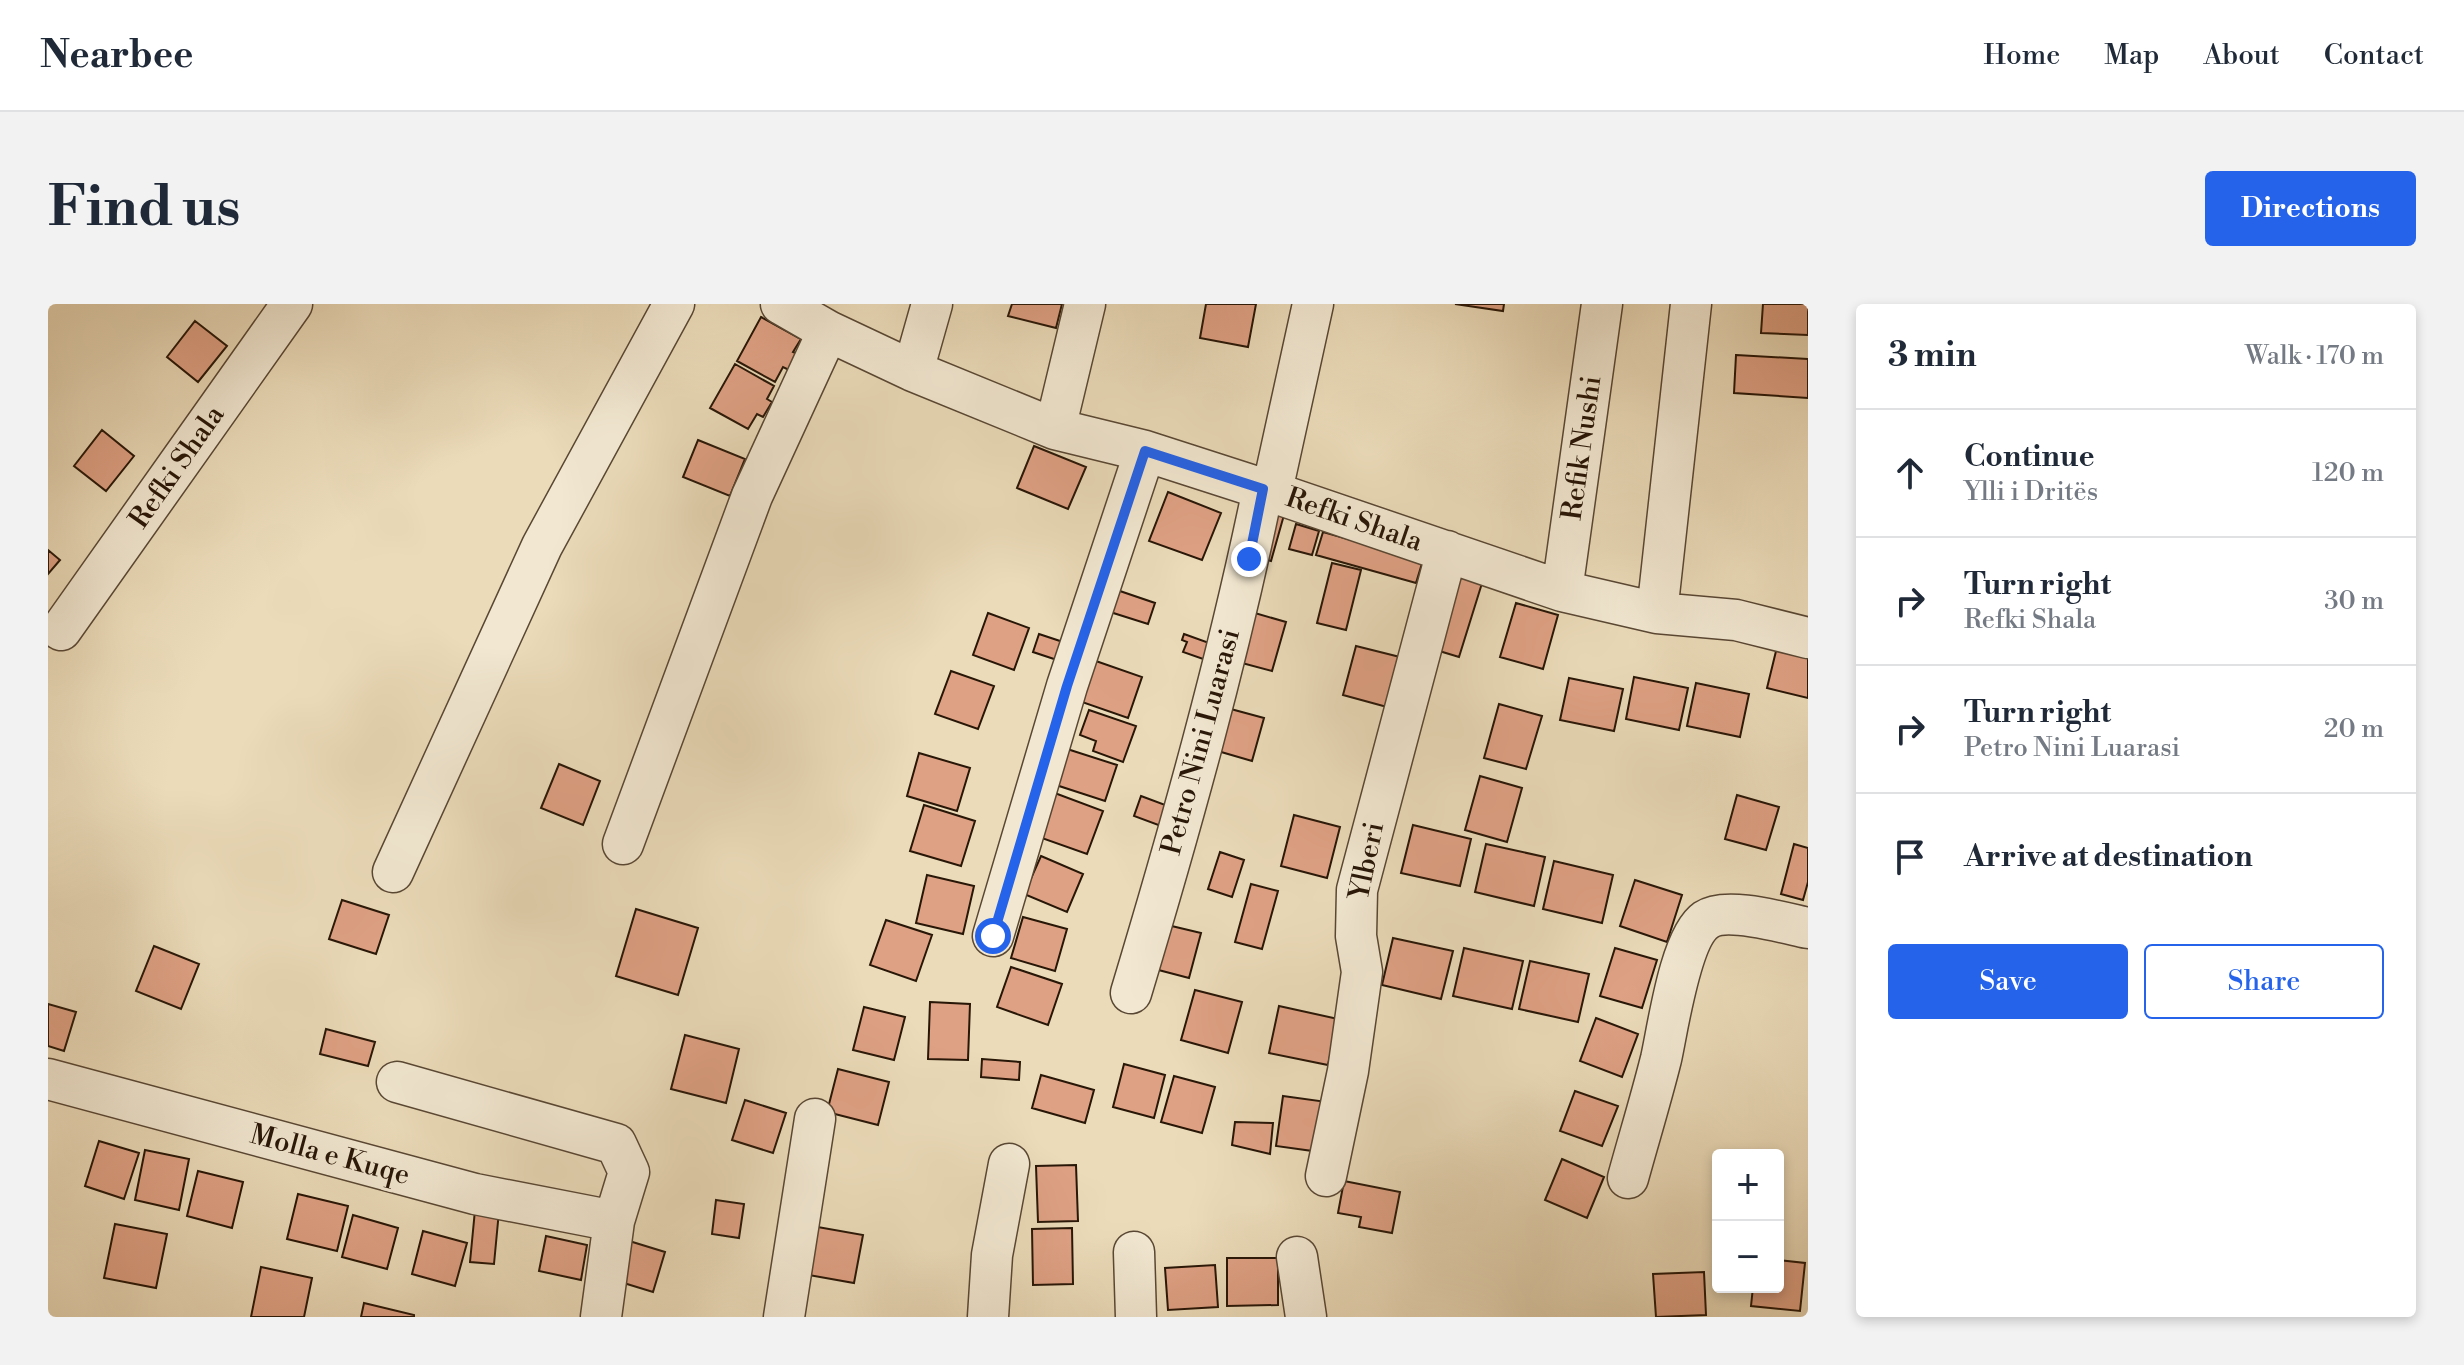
<!DOCTYPE html>
<html lang="en">
<head>
<meta charset="utf-8">
<style>
  :root { --surface:#fff; --page:#f2f2f3; --text:#1f2937; --muted:#747a83; --line:#e0e1e3; --accent:#2563eb }
  body { margin:0; font-family:"Libre Bodoni",serif; background:var(--page); color:var(--text) }
  .controls { position:absolute; right:24px; bottom:24px; display:grid; overflow:hidden; border-radius:8px; box-shadow:0 4px 12px #0003 }
  .controls button { width:72px; height:72px; display:grid; place-items:center; padding:0; border:0; border-bottom:2px solid var(--line); background:var(--surface); color:var(--text); font:40px sans-serif }
  .stop { position:absolute; width:24px; height:24px; margin:-18px; border:6px solid #2563eb; border-radius:50%; background:#fff }
  .stop.end { background:#2563eb; border-color:#fff; box-shadow:0 2px 8px #0008 }
  .list { margin:0; padding:0; list-style:none }
  h2 { display:flex; justify-content:space-between; align-items:center; height:104px; margin:0; padding:0 32px; font-size:34px }
  h2 small { font-size:26px; font-weight:400; color:var(--muted) }
  .list li { display:grid; grid-template-columns:52px 1fr auto; gap:24px; align-items:center; box-sizing:border-box; height:128px; padding:0 32px; border-top:2px solid var(--line) }
  .list b { display:block; font-size:30px; white-space:nowrap }
  .list p { margin:0; font-size:26px; white-space:nowrap; color:var(--muted) }
  .list em { font-size:26px; font-style:normal; color:var(--muted) }
  .actions { display:flex; gap:16px; padding:24px 32px }
  .actions a { flex:1; padding:18px 0; border:2px solid var(--accent); border-radius:8px; text-align:center; font-size:28px; color:var(--accent) }
  .actions .main { background:var(--accent); color:#fff }
  .icon { flex:none; width:44px; height:44px; fill:none; stroke:currentColor; stroke-width:2; stroke-linecap:round; stroke-linejoin:round }
  .map { position:relative; flex:none; width:1760px; height:1013px; overflow:hidden; border-radius:8px }
  header { display:flex; align-items:center; gap:48px; box-sizing:border-box; height:112px; padding:0 40px; background:var(--surface); border-bottom:2px solid var(--line) }
  header strong { font-size:38px }
  nav { display:flex; gap:44px; margin-inline-start:auto; font-size:28px }
  .intro { display:flex; align-items:center; justify-content:space-between; box-sizing:border-box; height:192px; padding:0 48px }
  h1 { margin:0; font-size:56px }
  .button { padding:20px 36px; border-radius:8px; background:var(--accent); color:#fff; font-size:28px; font-weight:700 }
  main { display:flex; gap:48px; padding:0 48px }
  aside { flex:1; background:var(--surface); border-radius:8px; box-shadow:0 4px 12px #0003 }
  .map>svg:first-child { display:block }
  .building { fill:#dfa184; stroke:#281607; stroke-width:2 }
  .lines { fill:none; stroke-linecap:round; stroke-linejoin:round }
  .minor-casing { stroke:#594734; stroke-width:43 }
  .minor { stroke:#f2e8d2; stroke-width:40 }
  .route { stroke:#2563eb; stroke-width:10 }
  .labels { text-anchor:middle; dominant-baseline:central; stroke-width:6; stroke-linejoin:round; paint-order:stroke }
  .street-label { font-size:28px; fill:#281607; stroke:#f2e8d2 }
</style>
</head>
<body>
<header>
<strong>Nearbee</strong>
<nav><a>Home</a><a>Map</a><a>About</a><a>Contact</a></nav>
</header>
<div class="intro"><h1>Find us</h1><a class="button">Directions</a></div>
<main>
<div class="map">
<svg width="1760" height="1013" viewBox="0 0 1760 1013">
  <rect width="100%" height="100%" fill="#ebdbb9"/>
  <filter id="stains"><feTurbulence type="fractalNoise" baseFrequency=".0025" numOctaves="4"/><feColorMatrix values="0 0 0 0 .2 0 0 0 0 .09 0 0 0 0 .02 0 0 0 .5 -.17"/></filter>
  <radialGradient id="worn" r=".72"><stop offset=".6" stop-color="#630" stop-opacity="0"/><stop offset="1" stop-color="#630" stop-opacity=".3"/></radialGradient>
  <path class="building" d="M964,0h50l-6,24 -48,-12z
    M1158,0h50l-8,43 -48,-9z
    M1407,0h49l-1,7z
    M1715,0h45v31l-47,-2z
    M713,13l40,22 -8,13 5,2 -9,16 -6,-3 -8,15 -38,-21z
    M147,17l32,25 -29,36 -31,-25z
    M1688,51l72,4v39l-74,-5z
    M687,60l39,22 -7,13 5,3 -9,15 -6,-3 -9,15 -38,-21z
    M54,126l32,26 -28,35 -32,-25z
    M650,136l47,19 -15,37 -47,-19z
    M986,142l52,21 -18,42 -51,-21z
    M1120,188l53,21 -19,47 -53,-19z
    M1216,205l20,6 -13,46 -21,-6z
    M1248,220l23,7 -7,24 -23,-6z
    M1275,228l100,28 -7,23 -100,-28z
    M0,246l12,10 -12,14z
    M1284,259l29,7 -15,60 -29,-7z
    M1411,269l24,7 -24,77 -23,-7z
    M1066,285l41,14 -7,21 -41,-13z
    M1468,299l42,12 -15,54 -43,-12z
    M1193,305l45,13 -14,49 -45,-12z
    M940,309l41,15 -15,42 -41,-15z
    M991,330l33,11 -6,18 -33,-11z
    M1136,330l28,10 -6,16 -23,-8 4,-10 -5,-2z
    M1308,342l44,11 -13,50 -44,-12z
    M1729,343l31,7v44l-41,-10z
    M1045,356l49,17 -14,41 -49,-17z
    M903,367l43,15 -16,43 -43,-15z
    M1586,373l54,11 -9,42 -53,-11z
    M1521,374l54,11 -9,42 -54,-11z
    M1648,379l53,11 -9,43 -53,-11z
    M1451,400l43,12 -16,53 -42,-11z
    M1168,401l48,13 -12,43 -48,-14z
    M1041,406l47,16 -13,36 -30,-11 3,-10 -16,-6z
    M1016,444l53,17 -12,36 -52,-17z
    M871,449l51,15 -13,43 -50,-15z
    M511,460l41,17 -17,44 -42,-17z
    M1432,472l42,12 -15,54 -42,-12z
    M1004,488l51,19 -16,43 -51,-18z
    M1689,491l42,12 -13,43 -41,-11z
    M1093,492l27,10 -7,20 -27,-10z
    M876,501l51,16 -14,45 -51,-15z
    M1246,511l46,12 -13,51 -46,-12z
    M1365,521l58,14 -11,47 -59,-13z
    M1438,540l59,13 -11,49 -59,-14z
    M1746,540l14,4v34l-5,18 -22,-6z
    M1172,548l24,8 -12,37 -24,-8z
    M993,552l42,18 -16,38 -43,-18z
    M1506,557l59,14 -11,48 -59,-14z
    M879,571l47,11 -11,48 -47,-11z
    M1587,576l47,15 -15,47 -47,-16z
    M1203,580l27,7 -16,58 -27,-7z
    M294,596l47,15 -13,39 -47,-15z
    M588,605l62,19 -20,67 -62,-19z
    M975,613l44,12 -12,42 -44,-13z
    M838,616l46,15 -16,46 -46,-16z
    M1111,619l42,10 -12,45 -42,-11z
    M1345,634l60,13 -12,48 -59,-14z
    M106,642l45,18 -18,45 -45,-18z
    M1416,644l59,13 -11,48 -59,-13z
    M1567,644l42,12 -15,48 -42,-12z
    M1482,657l59,13 -11,48 -59,-13z
    M963,663l51,17 -14,41 -51,-18z
    M1147,686l47,12 -14,51 -47,-13z
    M882,698l40,2 -2,56 -40,-1z
    M0,700l28,8 -12,39 -16,-5z
    M1231,702l59,13 -10,46 -59,-12z
    M816,703l41,10 -11,43 -41,-10z
    M1548,714l42,16 -16,43 -42,-16z
    M278,725l49,13 -7,24 -48,-12z
    M637,731l54,14 -13,54 -55,-14z
    M934,755l38,3 -1,18 -38,-3z
    M1076,760l41,11 -11,43 -41,-11z
    M790,765l51,13 -11,43 -51,-13z
    M993,771l53,15 -9,33 -53,-15z
    M1126,772l41,11 -13,46 -41,-11z
    M1527,787l43,15 -16,40 -42,-15z
    M1235,792l44,6 -7,50 -44,-6z
    M697,796l41,13 -13,40 -41,-13z
    M1187,818l38,1 -3,31 -38,-9z
    M51,837l40,12 -15,46 -39,-13z
    M97,846l44,9 -10,51 -44,-10z
    M1514,855l42,18 -17,41 -42,-18z
    M1028,861l2,56 -40,1 -2,-56z
    M150,867l45,11 -11,46 -45,-12z
    M1296,877l56,11 -8,41 -33,-6 2,-10 -23,-4z
    M250,890l50,12 -11,45 -50,-12z
    M668,896l28,4 -5,34 -27,-4z
    M427,906l24,1 -5,53 -24,-2z
    M305,911l45,13 -11,41 -45,-12z
    M67,920l52,10 -11,54 -52,-10z
    M764,922l51,9 -9,48 -51,-9z
    M1024,924l1,56 -40,1 -1,-56z
    M375,927l44,12 -12,43 -43,-12z
    M498,932l41,9 -6,35 -42,-9z
    M578,936l39,12 -12,40 -39,-12z
    M1179,954h51v47l-51,1z
    M1730,956l27,3 -5,48 -49,-5 2,-19h25z
    M1167,961l3,42 -50,3 -3,-42z
    M213,963l51,11 -8,39h-53z
    M1656,968l2,43 -50,2 -3,-43z
    M316,999l50,12v2h-53z"/>
  <g class="lines">
    <defs>
      <path id="minor" d="M733,0l47,27 85,40 142,58 90,22 118,38 299,102 95,22 79,7 72,18
        M865,67l19,-67
        M1007,125l30,-125
        M1224,187l41,-187
        M1514,287l40,-287
        M1609,309l34,-309
        M13,326l231,-326
        M575,540l129,-348 76,-165
        M345,568l149,-326 132,-242
        M945,632l74,-250 78,-235
        M1083,689c50,-166 97,-334 132,-504
        M0,775l427,115 139,27
        M349,778l219,62 13,28 -15,49 -13,96
        M1278,872l22,-105 14,-99 -6,-36 1,-46 90,-339
        M1580,874c11,-40 23,-79 33,-119 7,-31 19,-121 45,-139 20,-14 78,3 102,8
        M1086,948l2,65
        M1249,953l9,60
        M736,1013l31,-198
        M940,1013l4,-62 17,-91"/>
    </defs>
    <use href="#minor" class="minor-casing"/>
    <use href="#minor" class="minor"/>
  </g>
  <g class="lines">
    <path class="route" d="M945,632l74,-250 78,-235 118,38 -14,70"/>
  </g>
  <g class="labels">
    <g class="street-label">
      <text transform="translate(1534 144) rotate(-82)">Refik Nushi</text>
      <text transform="translate(129 163) rotate(-55)">Refki Shala</text>
      <text transform="translate(1306 216) rotate(19)">Refki Shala</text>
      <text transform="translate(1153 438) rotate(-75)">Petro Nini Luarasi</text>
      <text transform="translate(1319 557) rotate(-78)">Ylberi</text>
      <text transform="translate(282 851) rotate(15)">Molla e Kuqe</text>
    </g>
  </g>
  <rect width="100%" height="100%" filter="url(#stains)"/>
  <rect width="100%" height="100%" fill="url(#worn)"/>
</svg>
<div class="controls">
<button>+</button>
<button>−</button>
</div>
<div class="stop" style="left:945px;top:632px"></div>
<div class="stop end" style="left:1201px;top:255px"></div>
</div>
<aside>
<h2>3 min<small>Walk · 170 m</small></h2>
<ul class="list">
<li><svg class="icon" aria-label="ahead" viewBox="0 0 24 24"><path d="M12 20V5M6 11l6-6 6 6"/></svg><div><b>Continue</b><p>Ylli i Dritës</p></div><em>120 m</em></li>
<li><svg class="icon" aria-label="right" viewBox="0 0 24 24"><path d="M7 20v-9h11M14 6l5 5-5 5"/></svg><div><b>Turn right</b><p>Refki Shala</p></div><em>30 m</em></li>
<li><svg class="icon" aria-label="right" viewBox="0 0 24 24"><path d="M7 20v-9h11M14 6l5 5-5 5"/></svg><div><b>Turn right</b><p>Petro Nini Luarasi</p></div><em>20 m</em></li>
<li><svg class="icon" aria-label="arrive" viewBox="0 0 24 24"><path d="M6 21V4h12l-3 4 3 4H6"/></svg><div><b>Arrive at destination</b></div></li>
</ul>
<div class="actions"><a class="main">Save</a><a>Share</a></div>
</aside>
</main>
</body>
</html>
